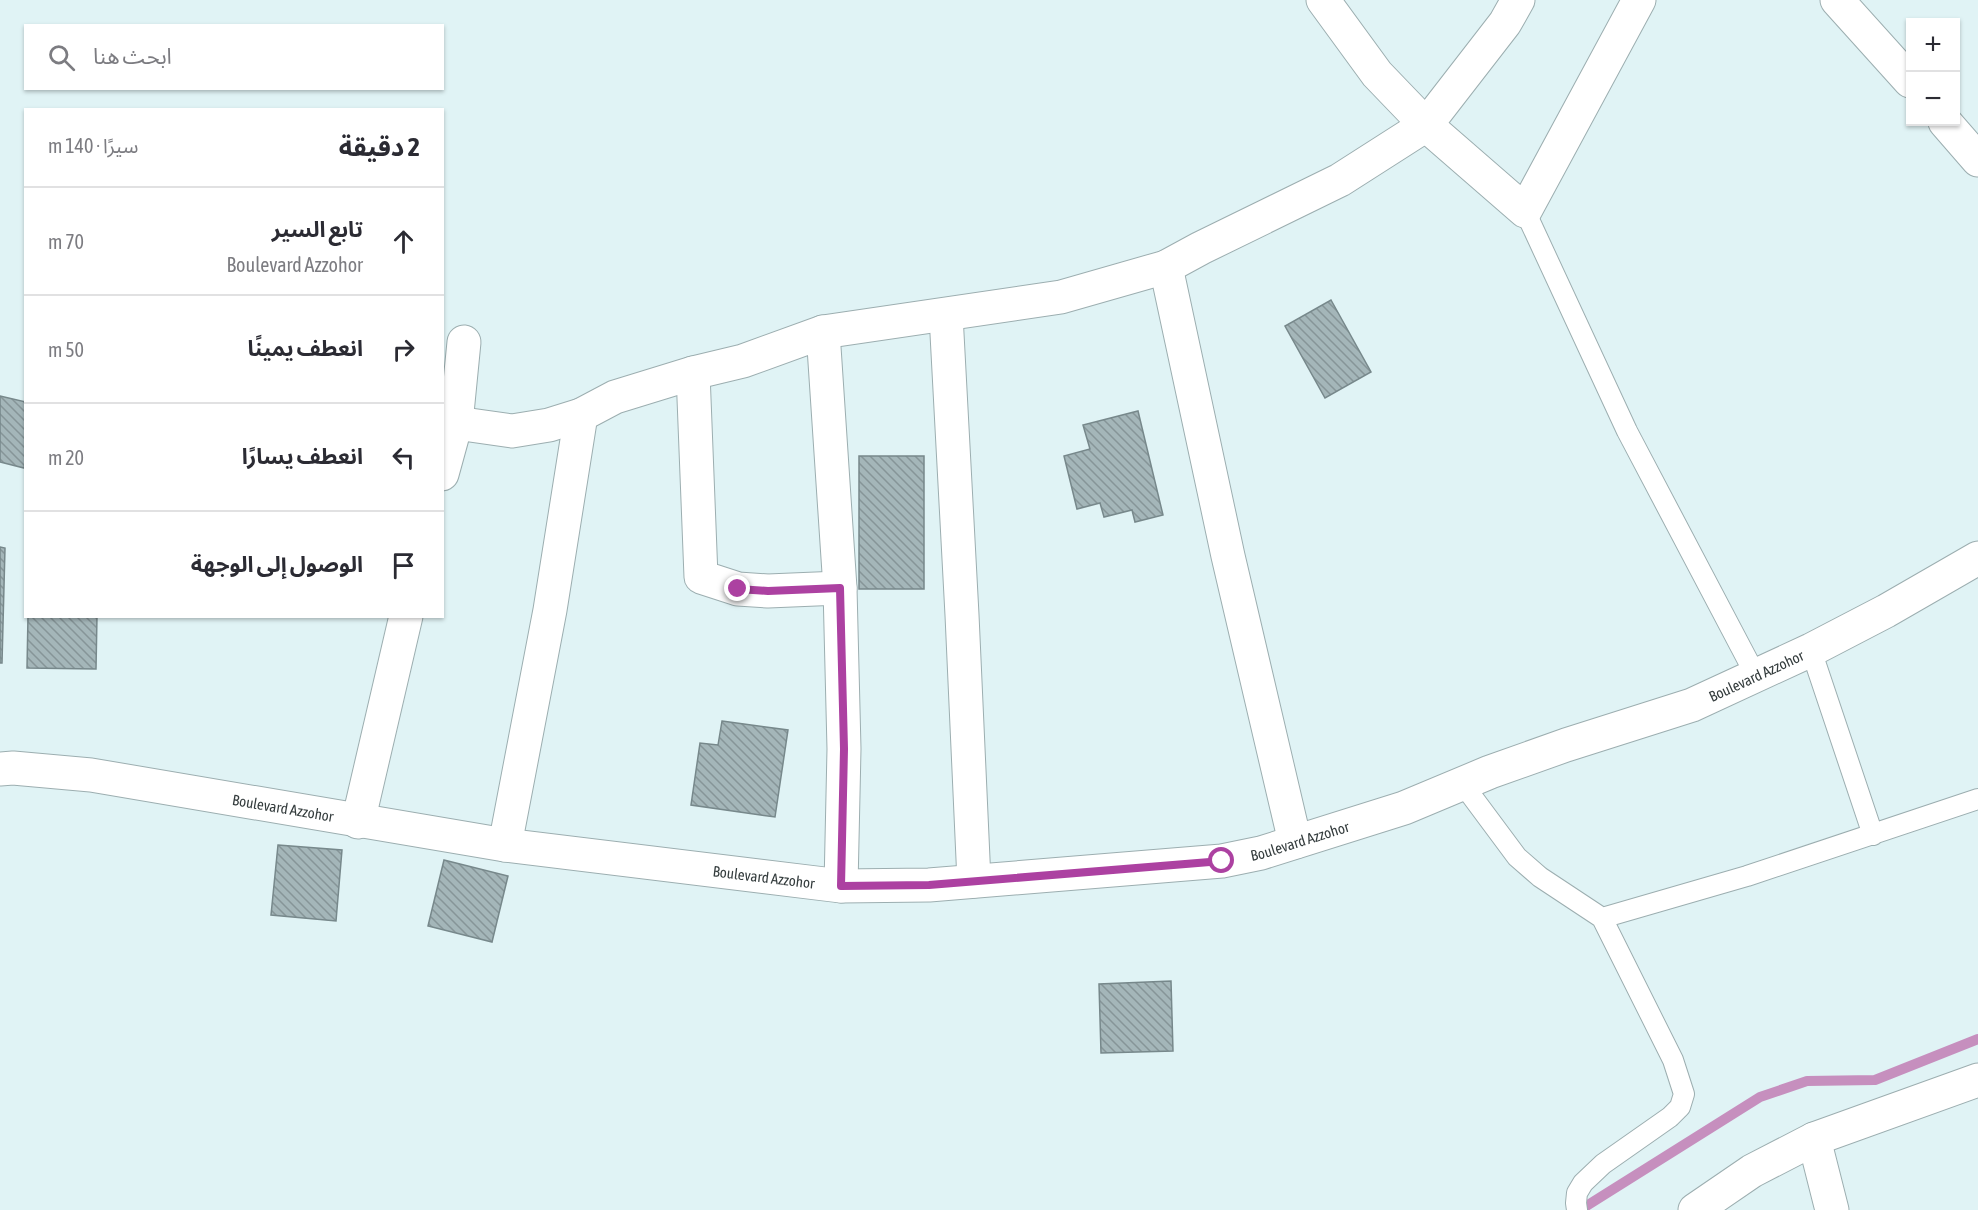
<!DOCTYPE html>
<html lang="ar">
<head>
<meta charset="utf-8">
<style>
  :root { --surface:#fff; --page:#f7f7f7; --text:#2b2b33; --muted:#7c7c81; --line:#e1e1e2 }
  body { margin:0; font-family:"Asap Condensed","Noto Sans Arabic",sans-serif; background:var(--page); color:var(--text); direction:rtl }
  .controls { position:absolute; right:18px; top:18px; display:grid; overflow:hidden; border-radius:0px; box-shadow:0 2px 4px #0004 }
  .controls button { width:54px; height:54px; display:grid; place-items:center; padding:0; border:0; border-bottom:2px solid var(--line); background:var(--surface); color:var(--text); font:30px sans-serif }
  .stop { position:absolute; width:18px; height:18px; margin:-14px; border:4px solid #ac41a1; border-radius:50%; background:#fff }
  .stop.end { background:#ac41a1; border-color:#fff; box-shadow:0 2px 6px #0008 }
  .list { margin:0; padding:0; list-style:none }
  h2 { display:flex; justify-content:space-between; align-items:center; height:78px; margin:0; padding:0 24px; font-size:26px }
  h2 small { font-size:20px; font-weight:400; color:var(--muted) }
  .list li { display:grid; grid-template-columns:39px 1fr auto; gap:18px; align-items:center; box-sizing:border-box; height:108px; padding:0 24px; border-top:2px solid var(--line) }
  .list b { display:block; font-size:22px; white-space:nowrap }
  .list p { margin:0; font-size:20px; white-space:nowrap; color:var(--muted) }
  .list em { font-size:20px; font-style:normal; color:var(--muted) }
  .icon { flex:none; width:33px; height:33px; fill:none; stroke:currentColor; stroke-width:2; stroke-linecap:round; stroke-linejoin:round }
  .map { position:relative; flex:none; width:1978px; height:1210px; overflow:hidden; direction:ltr }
  .search { position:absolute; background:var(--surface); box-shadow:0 2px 4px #0004; left:24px; top:24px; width:420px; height:66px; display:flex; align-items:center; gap:15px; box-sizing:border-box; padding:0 21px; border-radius:0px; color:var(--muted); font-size:22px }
  .panel { position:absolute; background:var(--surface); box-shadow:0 2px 4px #0004; left:24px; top:108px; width:420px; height:510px; border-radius:0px; direction:rtl }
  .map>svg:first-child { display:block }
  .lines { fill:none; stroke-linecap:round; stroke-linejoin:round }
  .stream { stroke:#c68fbe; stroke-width:10 }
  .building { fill:url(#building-back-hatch); stroke:#77888b; stroke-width:1.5 }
  .service-casing { stroke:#9caeb0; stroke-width:22 }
  .minor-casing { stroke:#9caeb0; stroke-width:35 }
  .service { stroke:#fff; stroke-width:20 }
  .minor { stroke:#fff; stroke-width:33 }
  .route { stroke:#ac41a1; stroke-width:8 }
  .labels { text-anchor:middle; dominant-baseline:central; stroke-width:5; stroke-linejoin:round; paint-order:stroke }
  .street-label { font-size:15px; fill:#353d3e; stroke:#e0f3f5 }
</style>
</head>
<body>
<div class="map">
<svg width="1978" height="1210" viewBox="0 0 1978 1210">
  <defs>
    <pattern id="building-back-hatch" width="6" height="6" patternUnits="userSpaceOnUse" patternTransform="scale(1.5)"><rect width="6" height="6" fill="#a4b6b9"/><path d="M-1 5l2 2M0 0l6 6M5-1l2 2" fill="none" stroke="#869598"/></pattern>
  </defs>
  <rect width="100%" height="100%" fill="#e0f3f5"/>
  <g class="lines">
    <path class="stream" d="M1580,1210l180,-113 47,-16 68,-1 103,-41"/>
  </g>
  <path class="building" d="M1331,300l40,72 -46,26 -40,-72z
    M0,396l26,6v59l-2,7 -24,-6z
    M1138,411l25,104 -28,7 -3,-12 -28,7 -4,-14 -23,6 -13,-53 26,-7 -7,-24z
    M859,456h65v133h-65z
    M0,547l5,1 -3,115h-2z
    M28,616h69l-1,53 -69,-1z
    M722,721l66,9 -13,87 -84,-12 9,-62 18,2z
    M278,845l64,5 -6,71 -65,-6z
    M444,860l64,16 -16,66 -64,-16z
    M1171,981l2,70 -72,2 -2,-69z"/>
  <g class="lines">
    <defs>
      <path id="service" d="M1525,211l102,220 129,245
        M1811,650l62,185
        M1462,783l55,74 23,20 62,41 71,142 11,34 -4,13 -10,10 -67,47 -20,19 -6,10 -1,10 1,7
        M1602,918l145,-42 231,-77"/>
      <g id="minor">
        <path d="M1323,0l54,74 49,51 99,86 114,-211"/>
        <path d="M1837,0l73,81"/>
        <path d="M1945,122l33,38"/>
        <path d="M1166,267l62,289 67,286"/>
        <path d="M946,315l16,300 12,266"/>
        <path d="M823,332l17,256 4,161 -3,137"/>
        <path d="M693,373l8,204 37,12 30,2 72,-3"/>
        <path d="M456,423l56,8 37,-6 32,-10 34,-18 78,-24 50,-12 80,-29 238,-35 105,-30 35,-19 139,-68 86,-55 79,-102 13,-23"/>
        <path d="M442,474l14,-51 8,-81"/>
        <path id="s1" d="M0,769l13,-1 78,7 414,70 336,41 88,-1 293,-24 39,-8 143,-45 86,-36 76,-27 126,-40 119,-55 75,-39 92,-53"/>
        <path d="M358,822l48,-206"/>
        <path d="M505,845l45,-235 31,-195"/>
        <path d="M1814,1139l18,71"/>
        <path d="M1695,1210l57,-39 62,-32 164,-59"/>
      </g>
    </defs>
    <use href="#service" class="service-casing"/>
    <use href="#minor" class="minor-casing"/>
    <use href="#service" class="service"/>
    <use href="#minor" class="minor"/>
  </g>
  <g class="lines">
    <path class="route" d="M738,589l30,2 72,-3 4,161 -3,137 88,-1 293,-24"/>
  </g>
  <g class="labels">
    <g class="street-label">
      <text stroke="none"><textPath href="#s1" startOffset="1798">Boulevard Azzohor</textPath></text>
      <text stroke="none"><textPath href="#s1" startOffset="286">Boulevard Azzohor</textPath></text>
      <text stroke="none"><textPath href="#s1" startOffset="1312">Boulevard Azzohor</textPath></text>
      <text stroke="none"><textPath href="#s1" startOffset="772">Boulevard Azzohor</textPath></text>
    </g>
  </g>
</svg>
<div class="controls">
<button>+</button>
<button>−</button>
</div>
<div class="stop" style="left:1222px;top:861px"></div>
<div class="stop end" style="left:738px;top:589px"></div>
<div class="search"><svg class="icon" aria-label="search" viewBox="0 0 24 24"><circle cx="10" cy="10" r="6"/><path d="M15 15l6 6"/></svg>ابحث هنا</div>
<section class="panel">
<h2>2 دقيقة<small>سيرًا · 140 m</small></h2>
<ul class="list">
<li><svg class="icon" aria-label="ahead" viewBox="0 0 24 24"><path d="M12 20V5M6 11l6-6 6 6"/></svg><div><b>تابع السير</b><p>Boulevard Azzohor</p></div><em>70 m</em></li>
<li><svg class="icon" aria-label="right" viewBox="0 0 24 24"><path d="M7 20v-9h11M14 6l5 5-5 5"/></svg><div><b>انعطف يمينًا</b></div><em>50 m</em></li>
<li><svg class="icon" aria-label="left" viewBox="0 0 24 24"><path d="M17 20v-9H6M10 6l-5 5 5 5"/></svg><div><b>انعطف يسارًا</b></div><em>20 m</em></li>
<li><svg class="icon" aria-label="arrive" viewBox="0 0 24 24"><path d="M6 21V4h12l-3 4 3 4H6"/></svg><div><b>الوصول إلى الوجهة</b></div></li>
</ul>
</section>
</div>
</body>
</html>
